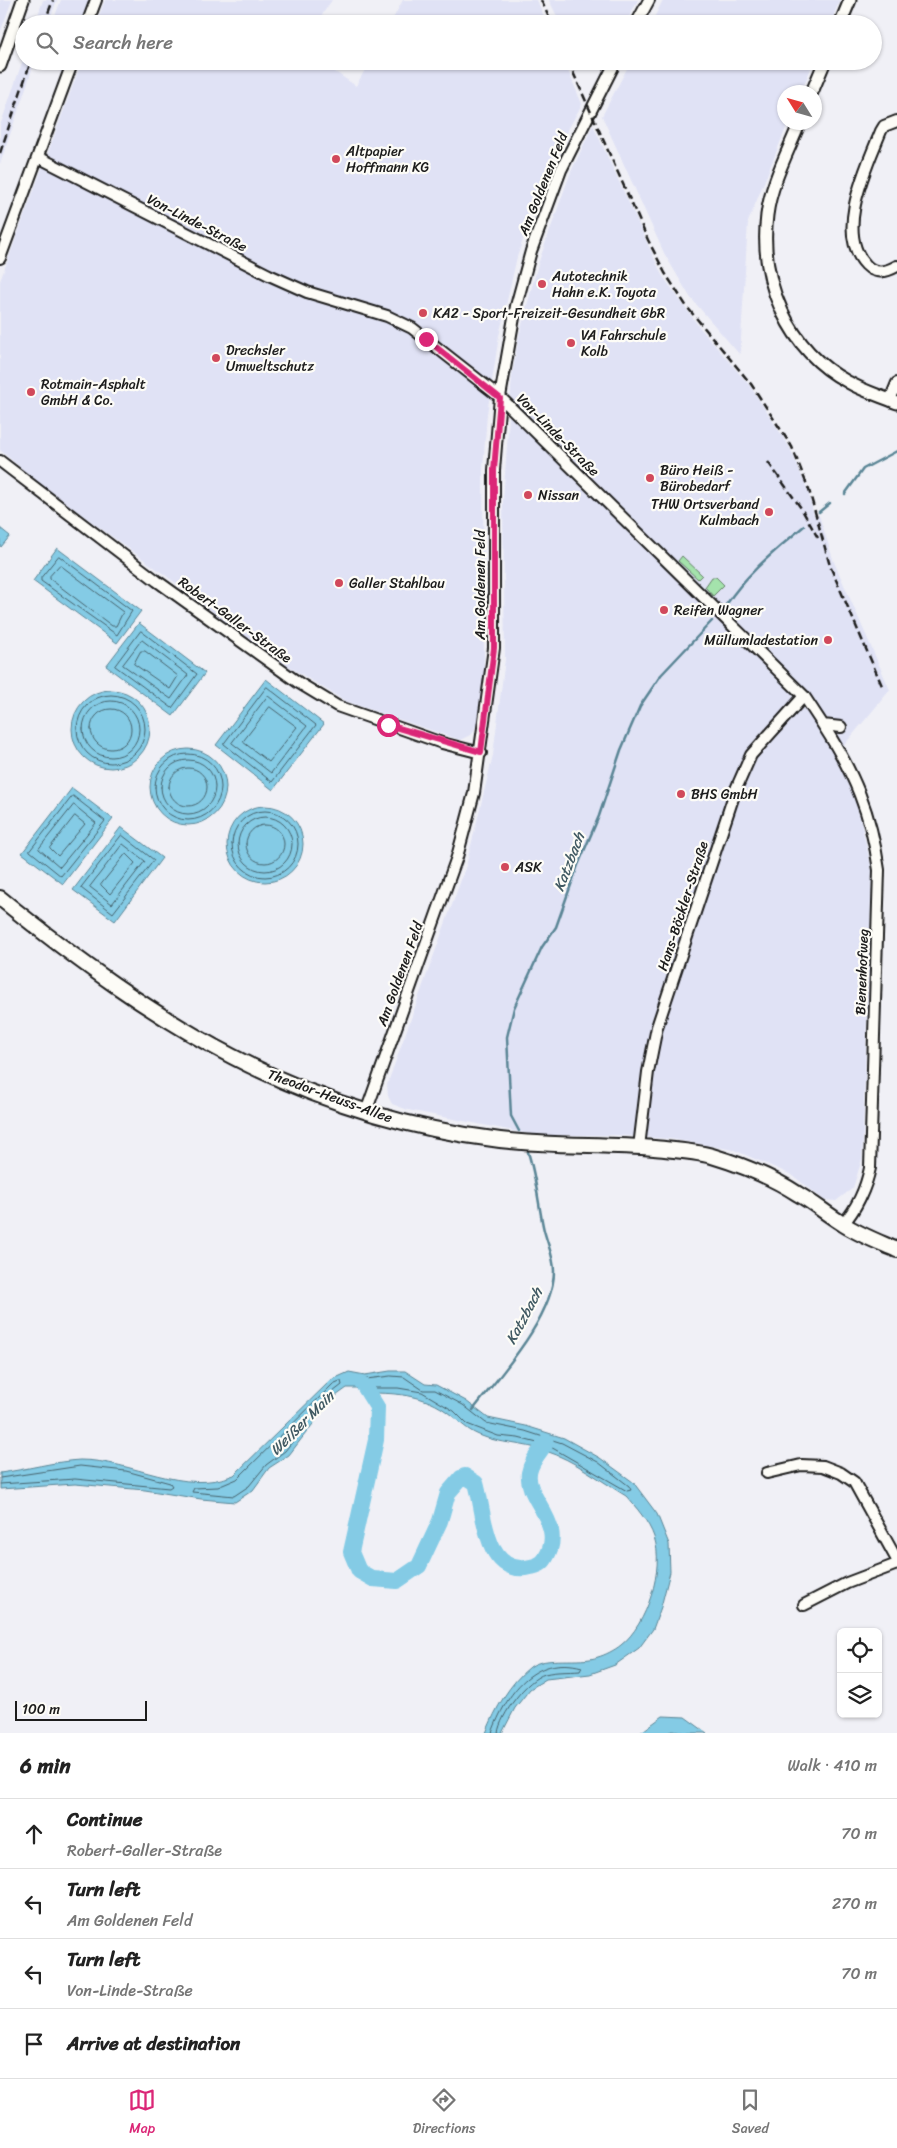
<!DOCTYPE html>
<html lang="en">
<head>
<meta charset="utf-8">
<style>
  :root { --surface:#fff; --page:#f6f6f6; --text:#222; --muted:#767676; --line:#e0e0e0; --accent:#db2777 }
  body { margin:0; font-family:Sriracha,sans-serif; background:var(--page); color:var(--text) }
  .controls { position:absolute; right:15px; bottom:15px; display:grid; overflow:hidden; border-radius:8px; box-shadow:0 1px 4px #0004 }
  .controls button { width:45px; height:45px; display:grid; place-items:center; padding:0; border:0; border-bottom:1px solid var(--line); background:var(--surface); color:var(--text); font:25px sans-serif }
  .compass { position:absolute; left:777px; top:85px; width:45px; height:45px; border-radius:50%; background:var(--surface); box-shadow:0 1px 4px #0004; rotate:307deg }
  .scale { position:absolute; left:15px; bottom:12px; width:132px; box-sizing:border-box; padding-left:5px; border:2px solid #1c1c1c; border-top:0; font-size:14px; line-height:18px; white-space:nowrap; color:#1c1c1c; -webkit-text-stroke:4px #fdfcf7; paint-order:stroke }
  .stop { position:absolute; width:15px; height:15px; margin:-11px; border:4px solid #db2777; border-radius:50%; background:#fff }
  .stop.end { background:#db2777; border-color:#fff; box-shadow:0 1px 5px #0008 }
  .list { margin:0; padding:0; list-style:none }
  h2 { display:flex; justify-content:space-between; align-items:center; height:65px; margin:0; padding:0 20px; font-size:21px }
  h2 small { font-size:16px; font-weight:400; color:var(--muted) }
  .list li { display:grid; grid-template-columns:32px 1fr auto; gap:15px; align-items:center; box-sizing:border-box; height:70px; padding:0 20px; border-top:1px solid var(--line) }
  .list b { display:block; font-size:19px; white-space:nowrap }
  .list p { margin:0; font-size:16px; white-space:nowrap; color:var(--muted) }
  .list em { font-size:16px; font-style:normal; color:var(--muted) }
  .icon { flex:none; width:28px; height:28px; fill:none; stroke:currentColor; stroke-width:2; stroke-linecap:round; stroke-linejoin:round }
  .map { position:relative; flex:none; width:897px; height:1733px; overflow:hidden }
  .search { position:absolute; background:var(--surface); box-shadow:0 1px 4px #0004; left:15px; right:15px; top:15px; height:55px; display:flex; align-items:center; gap:12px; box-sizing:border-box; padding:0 18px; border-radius:28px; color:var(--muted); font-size:19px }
  .sheet { height:345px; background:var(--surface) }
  nav { display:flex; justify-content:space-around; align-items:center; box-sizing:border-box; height:70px; border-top:1px solid var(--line); background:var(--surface); font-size:14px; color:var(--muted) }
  nav a { display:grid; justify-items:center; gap:2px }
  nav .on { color:var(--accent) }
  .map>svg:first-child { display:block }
  .built { fill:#e0e2f5 }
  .green { fill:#a4e3ac; stroke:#608064 }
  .water { fill:#84cbe5; stroke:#5a8595 }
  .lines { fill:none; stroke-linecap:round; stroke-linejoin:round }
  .shore { stroke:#46626c; stroke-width:1 }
  .stream { stroke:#5a8595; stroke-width:2.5 }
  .river { stroke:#84cbe5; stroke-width:16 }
  .minor-casing { stroke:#1c1c1c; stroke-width:14 }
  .tertiary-casing { stroke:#1c1c1c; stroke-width:15 }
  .secondary-casing { stroke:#1c1c1c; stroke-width:18 }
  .minor { stroke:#fdfcf7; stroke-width:10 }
  .tertiary { stroke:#fdfcf7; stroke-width:11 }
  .secondary { stroke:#fdfcf7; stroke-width:14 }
  .rail { stroke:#1c1c1c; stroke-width:2.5; stroke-dasharray:8 4; stroke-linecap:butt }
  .route { stroke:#db2777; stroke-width:6 }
  .poi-dot { fill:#d1495b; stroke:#fdfcf7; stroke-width:2 }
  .labels { text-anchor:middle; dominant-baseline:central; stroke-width:4.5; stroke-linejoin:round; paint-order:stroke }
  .poi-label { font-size:14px; fill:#1c1c1c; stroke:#fdfcf7; text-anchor:start }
  .street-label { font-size:14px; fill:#1c1c1c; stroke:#fdfcf7 }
  .water-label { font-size:15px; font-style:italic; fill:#405962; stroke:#fdfcf7 }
</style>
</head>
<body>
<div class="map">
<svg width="897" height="1733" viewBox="0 0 897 1733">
  <rect width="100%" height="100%" fill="#f0f0f6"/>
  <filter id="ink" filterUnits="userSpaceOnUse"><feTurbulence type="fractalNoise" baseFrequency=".02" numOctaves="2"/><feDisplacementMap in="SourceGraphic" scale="10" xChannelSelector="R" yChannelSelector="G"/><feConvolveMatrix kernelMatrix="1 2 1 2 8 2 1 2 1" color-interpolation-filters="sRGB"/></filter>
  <g filter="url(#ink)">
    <path class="built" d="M0,0h12l-12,33z
      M43,0h14l-9,24h-13z
      M61,0h28l-9,24h-28z
      M105,0h227l-16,24h-220z
      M403,0h134l10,24h-157z
      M549,0h89l-13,24h-64z
      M663,0h177l-10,24h-179z
      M24,57v4h11l-35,103v-38z
      M39,61h27l-4,11z
      M82,61h237l37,25 14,-25h194l18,43 -19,35 -29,69 -17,49 -18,79 -12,78 -4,55 1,206 -7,49 -5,10 -12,6 -115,-39 -83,-51 -97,-75 -124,-90 -41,-35v-169z
      M631,61h183l-13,31h-17v30l4,1 -40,99 -8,133 -50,-58 -26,-44 -62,-137z
      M593,125l69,150 38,53 50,58 40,62 18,43 6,25 5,-1 15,47 56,128 -55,66 21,45 16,69 -10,289 -9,29 -17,13 -12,-1 -32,-25 -58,-25 -63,-11 -57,-4h-80l-126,-25 -16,-6 -4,-8 -1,-11 79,-219 27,-111 12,-96 -2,-158 9,-126 7,-39 19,-72 32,-90z"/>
    <path class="green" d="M682,556l20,19 -4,4 -20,-18z
      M712,577h4l8,8 -11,11 -8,-9z"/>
    <path class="water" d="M0,528l10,8 -9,11 -1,-1z
      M57,548l84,63 -24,32 -84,-62z
      M139,623l66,50 -32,43 -67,-50z
      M266,679l58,45 -51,66 -57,-45z
      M72 729a39 39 0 1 1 78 0a39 39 0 1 1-78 0Z
      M150 787a38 38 0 1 1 76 0a38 38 0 1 1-76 0Z
      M72,788l41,31 -50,65 -41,-31z
      M227 844a38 38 0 1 1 76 0a38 38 0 1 1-76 0Z
      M121,827l41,31 -47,63 -42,-31z
      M390,1371h15l20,13 11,1 30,16 22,17 38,8 38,12 36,20 33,24 24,32 12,30 1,28 -9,35 -8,22 -14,19 -24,17 -25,9 -44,5 -16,10 -15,19 -13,25h-16c10,-25 23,-49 44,-66 16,-12 49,-3 68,-10 7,-2 17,-7 23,-12 26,-20 44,-77 33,-108 -5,-15 -18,-30 -28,-41 -25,-15 -52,-36 -80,-45 -22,-8 -46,-7 -67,-16 -12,-5 -18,-12 -28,-20 -27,-22 -57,-22 -90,-22l-5,-5h-9l-14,10 -44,57 -20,13 -16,22 -18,12 -34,-3 -56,-9 -70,-6 -75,5v-16c24,-3 57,-12 80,-13 53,0 103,36 154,15l97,-95 18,-8 16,3z
      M663,1716l22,1 22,16h-21l-12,-3 -7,3h-27z"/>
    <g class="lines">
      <path class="shore" d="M59,556l73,55 -15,24 -76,-54v-3z
        M60,565l63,47 -7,14h-4l-62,-47v-3z
        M141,631l56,43 -25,34 -57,-42z
        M142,640l46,35 -17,24 -48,-34z
        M141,651h4l33,25 -8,13 -36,-25z
        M267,687l49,38 -44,57 -48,-38z
        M77 729a34 34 0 1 1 68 0a34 34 0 1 1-68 0Z
        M268,696l39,30 -36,47 -39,-30z
        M83 729a28 28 0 1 1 56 0a28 28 0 1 1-56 0Z
        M270,707l27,20 -28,35 -26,-20z
        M91 729a20 20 0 1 1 40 0a20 20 0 1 1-40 0Z
        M155 787a33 33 0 1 1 66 0a33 33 0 1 1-66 0Z
        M161 787a27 27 0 1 1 54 0a27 27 0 1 1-54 0Z
        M169 787a19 19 0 1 1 38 0a19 19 0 1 1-38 0Z
        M73,796l32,25 -44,55 -31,-25z
        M74,805l22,18 -36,44 -21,-18z
        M232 844a33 33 0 1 1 66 0a33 33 0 1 1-66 0Z
        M75,816l10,8 -27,32 -8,-8z
        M238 844a27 27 0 1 1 54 0a27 27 0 1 1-54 0Z
        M246 844a19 19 0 1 1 38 0a19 19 0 1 1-38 0Z
        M122,835l32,25 -41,53 -32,-25z
        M123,844l22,17 -33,43 -22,-17z
        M126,854l9,9 -25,31 -9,-9z
        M391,1376l13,1 19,13h12l28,15 23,18 39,8 37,12 36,19 31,24 2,4 -4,1 -78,-45 -31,-8 -20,-2 -31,-12 -13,-13 -32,-19 -24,-4h-34l-5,-5 2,-3z
        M341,1381l1,4 -13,10 -44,56 -19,14 -17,21 -15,10 -42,-4 2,-4 24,-1 19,-8 96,-95z
        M0,1478l80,-12 46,5 44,12 2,3 -3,2 -94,-9 -75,5
        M492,1733c14,-39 42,-79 90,-66l-2,4c-11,1 -24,0 -35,3 -18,5 -45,41 -47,59"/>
      <path class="stream" d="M845,494l18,-25 34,-18
        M819,512l11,-9
        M726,605c21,-32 49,-54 78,-79
        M519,1131l-8,-15 -4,-79 7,-29 28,-61 14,-20 22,-62 21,-49 22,-66 19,-44 21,-31 51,-54
        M473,1410c26,-34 81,-93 81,-139 0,-15 -8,-30 -11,-45 -5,-25 -7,-49 -15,-74"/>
      <path class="river" d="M364,1386l13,21 -1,33 -25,112 8,19 14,8 24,2 22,-15 21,-45 8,-28 13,-15 4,-2 11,7c8,26 8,89 49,85 7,-1 16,-2 20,-9 23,-35 -20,-59 -16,-86 2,-12 10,-20 17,-30"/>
      <defs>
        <path id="minor" d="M87,24l9,-24
          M636,24l13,-24
          M897,121l-13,5 -3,5c-14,35 -47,101 -15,134 10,10 20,7 31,1
          M38,157l231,118 38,17 80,24 25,12 88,69 304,299 19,29 18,2
          M0,258l73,-197
          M890,400l7,-17
          M0,461l157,120 142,102 38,23 105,37 39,10
          M823,725c31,48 48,88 56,145l-9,298c-4,20 -14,41 -27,56
          M366,1112l91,-255 17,-64 20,-145v-178l6,-73 16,-91 15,-55 30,-81 55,-109
          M639,1147l9,-75 9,-45 79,-238 15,-34 53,-59
          M767,1473l34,-8 22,1 18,7 13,9 43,78
          M804,1605l43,-22 50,-19"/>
        <path id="tertiary" d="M840,24l10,-24
          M0,66l23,-66
          M812,92l13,-31
          M800,122c-12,30 -29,61 -33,93 -8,66 21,135 81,167 15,9 33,14 49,21"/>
        <path id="secondary" d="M0,898c153,124 300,218 500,242 51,6 103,4 154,8 19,2 40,3 58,8 30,9 60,21 86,38 16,9 30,21 45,30 17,11 36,18 54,26"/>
      </defs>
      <use href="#minor" class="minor-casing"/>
      <use href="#tertiary" class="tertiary-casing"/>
      <use href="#secondary" class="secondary-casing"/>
      <use href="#minor" class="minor"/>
      <use href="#tertiary" class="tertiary"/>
      <use href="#secondary" class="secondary"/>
      <path class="rail" d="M541,0l11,24
        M44,24l9,-24
        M568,61l80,179 17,33 22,34 64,77 41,63 17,43 21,76 53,122
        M0,153l31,-92
        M768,462l33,46 17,30"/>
    </g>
  </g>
  <g class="lines" filter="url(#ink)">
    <path class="route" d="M388,725l93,27 13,-104v-178l6,-72 -74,-59"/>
  </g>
  <g class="poi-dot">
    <circle cx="336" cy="159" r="5"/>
    <circle cx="542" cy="284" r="5"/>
    <circle cx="423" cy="313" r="5"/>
    <circle cx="571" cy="343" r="5"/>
    <circle cx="216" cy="358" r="5"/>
    <circle cx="31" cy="392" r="5"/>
    <circle cx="650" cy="478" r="5"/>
    <circle cx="528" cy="495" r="5"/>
    <circle cx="769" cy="512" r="5"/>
    <circle cx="339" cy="583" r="5"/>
    <circle cx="664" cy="610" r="5"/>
    <circle cx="828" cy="640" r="5"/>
    <circle cx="681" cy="794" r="5"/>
    <circle cx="505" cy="867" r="5"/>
  </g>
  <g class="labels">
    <g class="poi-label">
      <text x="346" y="151">Altpapier<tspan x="346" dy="16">Hoffmann KG</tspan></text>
      <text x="552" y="276">Autotechnik<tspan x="552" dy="16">Hahn e.K. Toyota</tspan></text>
      <text x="433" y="313">KA2 - Sport-Freizeit-Gesundheit GbR</text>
      <text x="581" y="335">VA Fahrschule<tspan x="581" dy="16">Kolb</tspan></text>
      <text x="226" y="350">Drechsler<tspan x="226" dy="16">Umweltschutz</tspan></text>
      <text x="41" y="384">Rotmain-Asphalt<tspan x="41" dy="16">GmbH &amp; Co.</tspan></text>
      <text x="660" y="470">Büro Heiß -<tspan x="660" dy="16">Bürobedarf</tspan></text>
      <text x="538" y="495">Nissan</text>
      <text x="759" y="504" text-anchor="end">THW Ortsverband<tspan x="759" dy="16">Kulmbach</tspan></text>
      <text x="349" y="583">Galler Stahlbau</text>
      <text x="674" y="610">Reifen Wagner</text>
      <text x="818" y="640" text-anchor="end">Müllumladestation</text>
      <text x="691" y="794">BHS GmbH</text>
      <text x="515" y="867">ASK</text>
    </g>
    <g class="street-label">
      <text transform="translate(543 184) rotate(-68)">Am Goldenen Feld</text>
      <text transform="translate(197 223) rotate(27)">Von-Linde-Straße</text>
      <text transform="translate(558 435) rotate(45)">Von-Linde-Straße</text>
      <text transform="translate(480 585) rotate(-90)">Am Goldenen Feld</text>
      <text transform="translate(235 620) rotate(36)">Robert-Galler-Straße</text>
      <text transform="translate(683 906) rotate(-72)">Hans-Böckler-Straße</text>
      <text transform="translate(862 972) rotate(-88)">Bienenhofweg</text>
      <text transform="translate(400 974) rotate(-70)">Am Goldenen Feld</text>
      <text transform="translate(330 1096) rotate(20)">Theodor-Heuss-Allee</text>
    </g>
    <g class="water-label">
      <text transform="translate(569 862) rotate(-69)">Katzbach</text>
      <text transform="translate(524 1316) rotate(-62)">Katzbach</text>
      <text transform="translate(302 1423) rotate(-45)">Weißer Main</text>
    </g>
  </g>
</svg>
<div class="controls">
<button><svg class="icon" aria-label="locate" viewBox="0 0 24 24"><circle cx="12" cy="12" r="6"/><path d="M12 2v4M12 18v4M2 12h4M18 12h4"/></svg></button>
<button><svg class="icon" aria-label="layers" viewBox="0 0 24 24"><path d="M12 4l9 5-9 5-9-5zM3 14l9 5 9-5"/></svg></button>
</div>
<svg class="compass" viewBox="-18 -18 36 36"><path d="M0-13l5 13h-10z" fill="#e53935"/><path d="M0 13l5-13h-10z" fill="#767676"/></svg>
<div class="scale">100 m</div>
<div class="stop" style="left:388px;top:725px"></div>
<div class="stop end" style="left:426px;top:339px"></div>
<div class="search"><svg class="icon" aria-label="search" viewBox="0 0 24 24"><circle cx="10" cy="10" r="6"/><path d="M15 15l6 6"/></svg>Search here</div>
</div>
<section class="sheet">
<h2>6 min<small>Walk · 410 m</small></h2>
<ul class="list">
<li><svg class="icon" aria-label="ahead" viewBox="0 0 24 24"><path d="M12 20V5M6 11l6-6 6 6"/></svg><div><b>Continue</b><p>Robert-Galler-Straße</p></div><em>70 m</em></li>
<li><svg class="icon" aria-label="left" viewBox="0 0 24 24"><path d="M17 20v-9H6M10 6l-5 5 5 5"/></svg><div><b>Turn left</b><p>Am Goldenen Feld</p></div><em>270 m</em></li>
<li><svg class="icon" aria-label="left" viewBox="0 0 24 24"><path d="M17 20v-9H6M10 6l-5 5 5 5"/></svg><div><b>Turn left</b><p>Von-Linde-Straße</p></div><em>70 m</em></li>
<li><svg class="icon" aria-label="arrive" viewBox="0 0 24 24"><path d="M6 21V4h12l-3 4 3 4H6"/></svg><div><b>Arrive at destination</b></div></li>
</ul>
</section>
<nav>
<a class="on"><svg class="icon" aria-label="map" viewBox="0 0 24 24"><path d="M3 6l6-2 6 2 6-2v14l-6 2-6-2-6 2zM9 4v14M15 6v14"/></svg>Map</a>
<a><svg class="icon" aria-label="directions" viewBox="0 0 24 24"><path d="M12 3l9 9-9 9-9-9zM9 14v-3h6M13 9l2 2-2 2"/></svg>Directions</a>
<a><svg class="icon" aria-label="saved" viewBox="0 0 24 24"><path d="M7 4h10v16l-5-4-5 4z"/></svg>Saved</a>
</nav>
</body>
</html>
